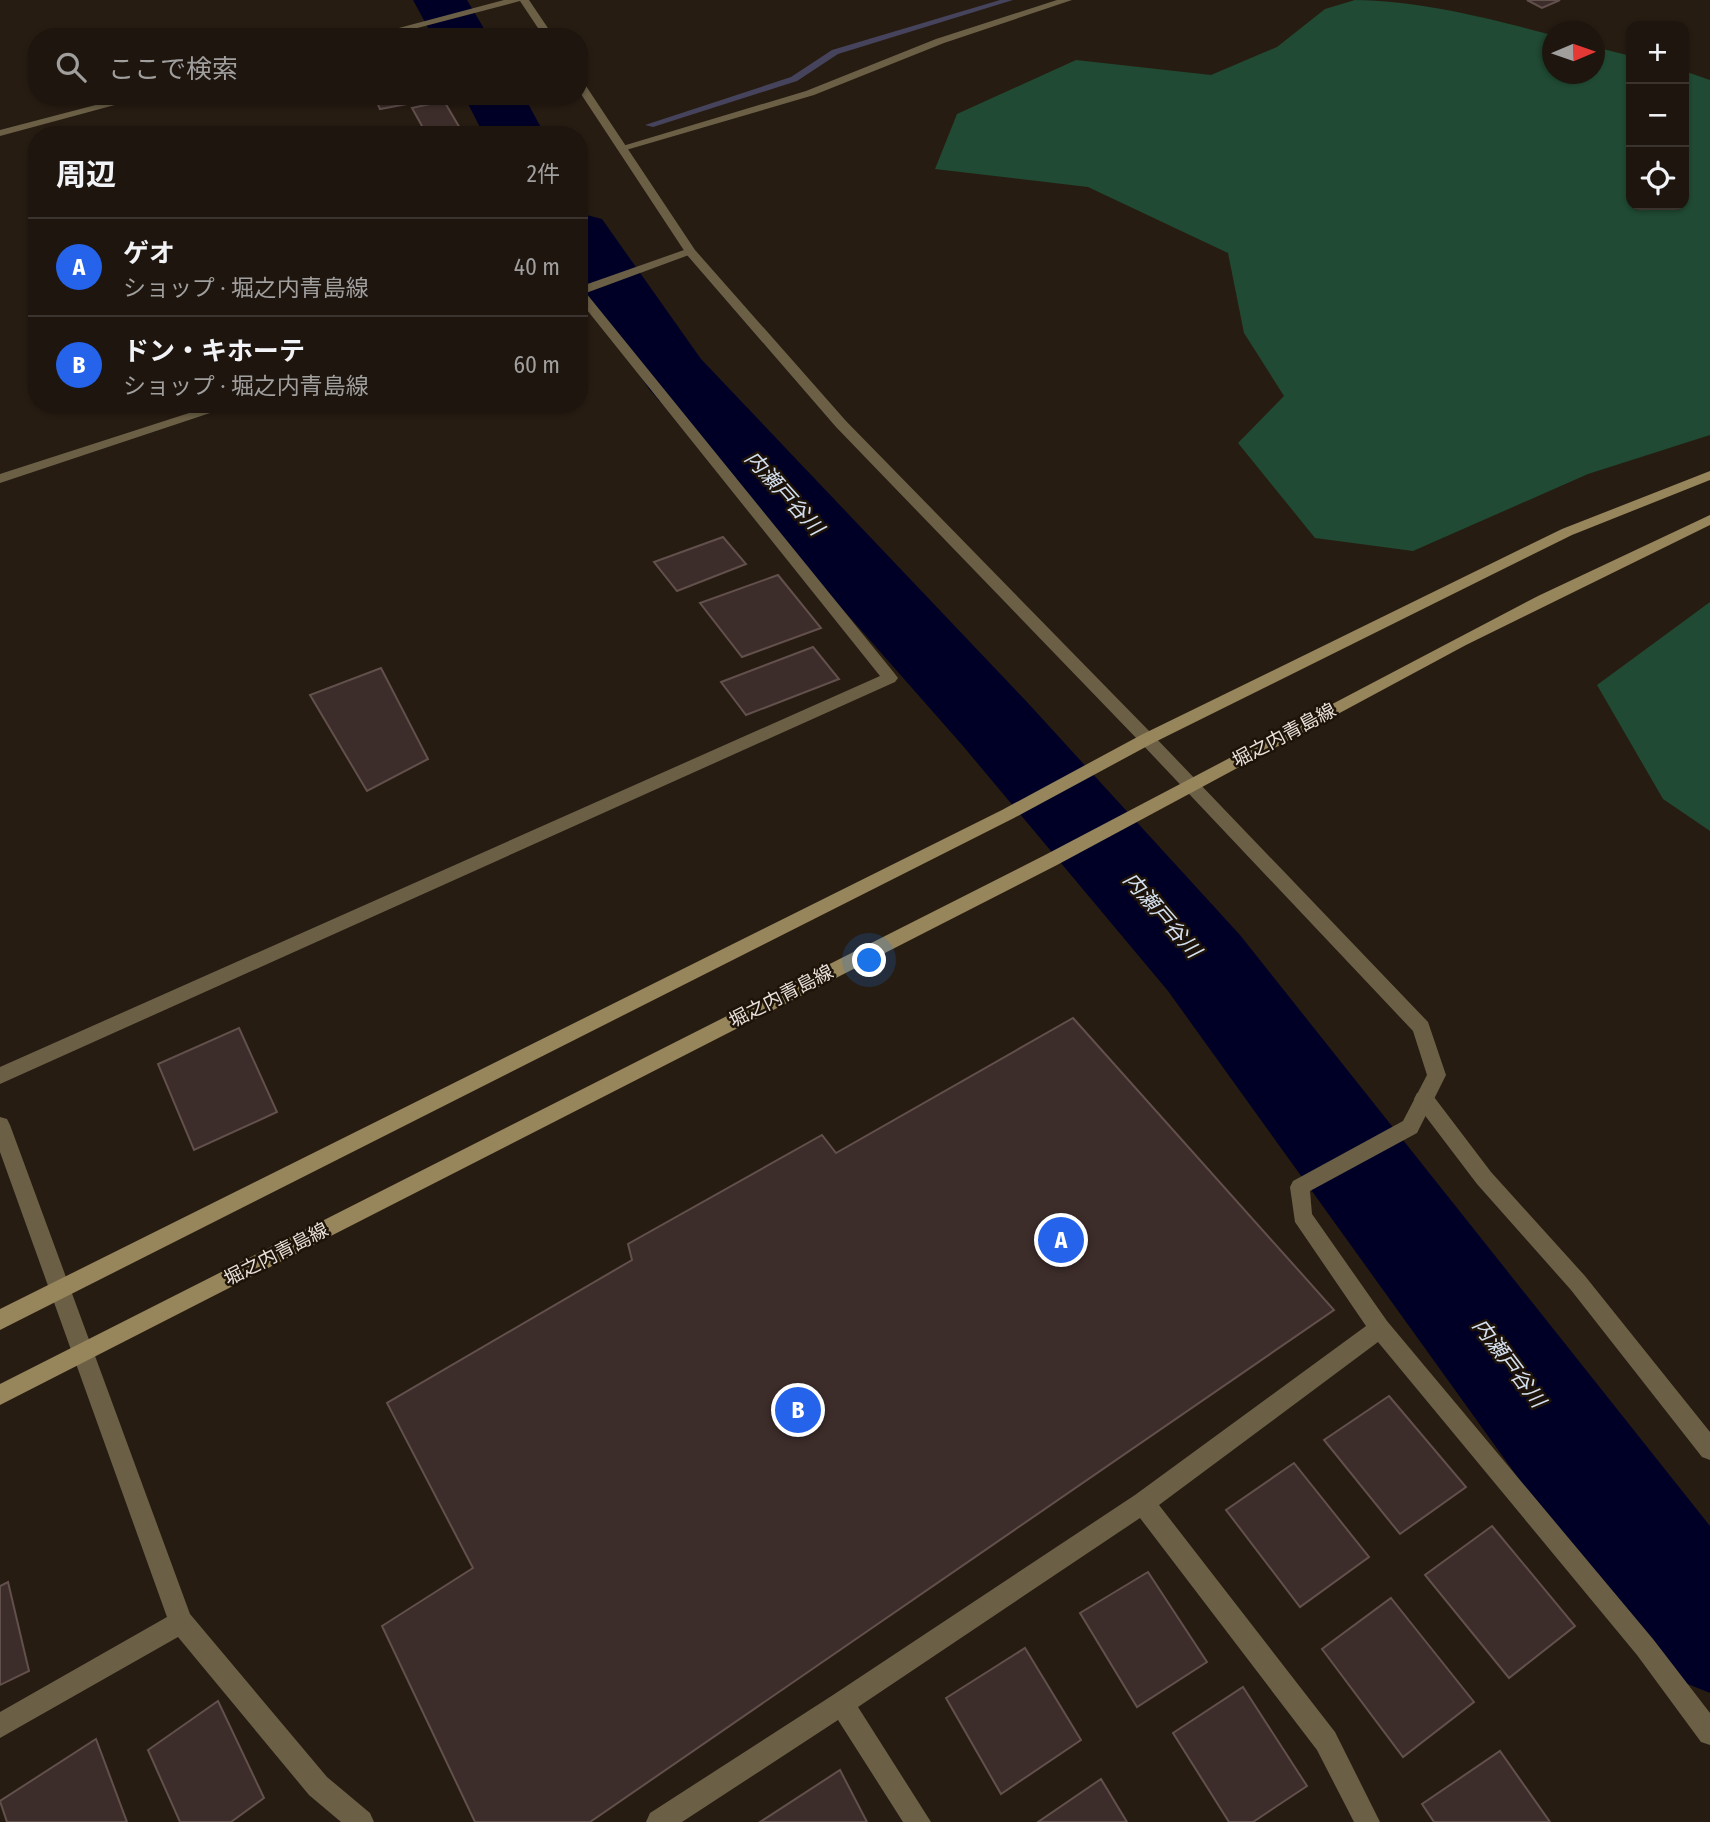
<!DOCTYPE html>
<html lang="ja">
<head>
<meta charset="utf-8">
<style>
  :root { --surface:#1d150e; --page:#2a221c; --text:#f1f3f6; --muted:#a09f9e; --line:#3b342e; --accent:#2563eb }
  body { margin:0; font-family:"Fira Sans Condensed","Noto Sans JP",sans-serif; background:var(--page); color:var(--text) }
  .controls { position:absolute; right:21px; top:21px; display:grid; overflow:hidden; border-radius:14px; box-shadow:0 2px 5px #0004 }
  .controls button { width:63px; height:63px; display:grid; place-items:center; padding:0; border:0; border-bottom:2px solid var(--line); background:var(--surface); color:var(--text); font:35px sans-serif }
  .compass { position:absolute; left:1542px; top:21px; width:63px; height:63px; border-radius:50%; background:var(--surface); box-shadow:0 2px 5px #0004; rotate:88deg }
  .you { position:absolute; left:870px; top:961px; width:24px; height:24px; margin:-18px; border:5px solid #fff; border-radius:50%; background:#1a73e8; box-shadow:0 0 0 10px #1a73e833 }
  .badge { display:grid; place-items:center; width:46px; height:46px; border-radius:50%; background:var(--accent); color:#fff; font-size:23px; font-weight:700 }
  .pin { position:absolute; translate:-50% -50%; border:4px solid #fff; box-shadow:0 2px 7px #0006 }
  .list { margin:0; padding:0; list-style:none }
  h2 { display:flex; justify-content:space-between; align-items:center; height:91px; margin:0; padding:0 28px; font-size:30px }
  h2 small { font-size:23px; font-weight:400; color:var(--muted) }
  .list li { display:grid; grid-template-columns:46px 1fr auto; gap:21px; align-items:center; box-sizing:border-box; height:98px; padding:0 28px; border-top:2px solid var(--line) }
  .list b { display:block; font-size:26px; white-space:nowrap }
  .list p { margin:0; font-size:23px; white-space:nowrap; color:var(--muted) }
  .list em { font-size:23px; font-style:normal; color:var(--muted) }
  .icon { flex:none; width:38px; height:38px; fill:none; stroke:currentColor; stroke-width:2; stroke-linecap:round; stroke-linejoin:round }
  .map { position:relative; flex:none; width:1710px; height:1822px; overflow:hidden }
  .search { position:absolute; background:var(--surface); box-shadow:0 2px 5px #0004; left:28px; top:28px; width:560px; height:77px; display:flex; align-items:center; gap:18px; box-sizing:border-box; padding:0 24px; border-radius:28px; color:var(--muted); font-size:26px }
  .panel { position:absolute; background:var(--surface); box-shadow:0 2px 5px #0004; left:28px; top:126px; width:560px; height:287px; border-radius:28px }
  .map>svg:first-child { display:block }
  .green { fill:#204a33 }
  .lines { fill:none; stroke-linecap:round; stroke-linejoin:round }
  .stream { fill:#46435c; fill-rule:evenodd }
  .river { fill:#000027; fill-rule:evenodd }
  .building { fill:#3d2d2a; stroke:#62504d; stroke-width:2 }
  .service { fill:#6b6046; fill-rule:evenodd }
  .minor { fill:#6b6046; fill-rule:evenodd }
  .tertiary { fill:#6b6046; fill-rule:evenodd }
  .secondary { fill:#97855b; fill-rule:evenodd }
  .labels { text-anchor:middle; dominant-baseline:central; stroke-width:5; stroke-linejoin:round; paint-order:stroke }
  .street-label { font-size:19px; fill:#e8e0d9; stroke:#1d1309 }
  .water-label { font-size:21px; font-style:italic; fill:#d4e0ef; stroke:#1d1309 }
</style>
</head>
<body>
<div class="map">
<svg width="1710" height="1822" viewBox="0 0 1710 1822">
  <rect width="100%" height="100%" fill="#271c12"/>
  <path class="green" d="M1355,0c62,0 137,19 197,35v39h42l1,-27 36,9v149h53v-134l26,9v355l-122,39 -175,77 -98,-13 -77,-95 46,-47 -40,-63 -16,-80 -140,-66 -153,-18 22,-55 119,-54 135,15 66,-28 48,-38z
    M1710,602v229l-47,-32 -66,-114z"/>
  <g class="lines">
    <path class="stream" d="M1000,0h13l-175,54 -41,27 -144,46 -8,-2 146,-48 41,-27z"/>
    <path class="river" d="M413,0h54l22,37h-56z
      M464,96h60l21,39h-61z
      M579,213l23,6 99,140 326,343 213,233 470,591v167l-47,-19 -8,-6 -487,-677 -205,-245 -314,-357 -70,-106z"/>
  </g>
  <path class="building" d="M1527,0h33l-18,8z
    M374,96h69l1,1 -64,12z
    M444,101l20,34h-37l-15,-27z
    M723,537l23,27 -69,27 -23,-29z
    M778,575l43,53 -79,29 -42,-54z
    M813,647l26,32 -93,36 -25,-33z
    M381,668l47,91 -61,32 -57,-96z
    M1073,1018l261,292 -744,512h-115l-93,-196 91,-58 -86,-165 245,-143 -4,-16 194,-109 14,18z
    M239,1028l38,84 -83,38 -36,-86z
    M1389,1396l77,91 -66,47 -76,-94z
    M1294,1463l75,94 -69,50 -74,-97z
    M1492,1526l83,100 -66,52 -84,-103z
    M1148,1572l59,90 -70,45 -57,-94z
    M8,1582l21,89 -29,14v-99z
    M1391,1598l83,104 -71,55 -81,-108z
    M1025,1648l56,92 -80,54 -55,-96z
    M1243,1687l64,99 -54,36h-24l-56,-89z
    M218,1701l46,97 -33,24h-51l-32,-72z
    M96,1739l31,83h-120l-7,-21z
    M1500,1751l50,71h-116l-12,-18z
    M840,1770l27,52h-107z
    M1101,1779l26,43h-89z"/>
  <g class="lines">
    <path class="service" d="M1424,1091l7,2 60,79 94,104 125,156v28l-8,-3 -131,-167 -94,-106 -60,-79 -3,-6 3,-6z"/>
    <path class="minor" d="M1057,0h15l-128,43 -130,52 -188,55 -10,-2 190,-57 130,-52z
      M687,249l10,3 -111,41 309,381 3,4 -3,4 -895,402v-17l880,-391 -301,-376v-13z
      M217,404h20l-237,79v-9z
      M1147,733l6,2 275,287 18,53 -29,58 -107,58 2,23 75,107 266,318 57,74v32l-9,-3 -64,-87 -259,-313 -219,163 176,227 45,90h-26l-37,-72 -177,-232 -282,189 73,115h-28l-65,-102 -156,102h-36l4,-9 183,-118 302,-200 231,-169 -71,-104 -5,-35 3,-6 110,-60 24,-46 -14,-44 -272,-288 -2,-4 2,-4z
      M0,1117l7,2 3,6 180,489 137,163 43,36 4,9h-33l-32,-27 -131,-158 -178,101v-26l167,-95 -167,-465z"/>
    <path class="tertiary" d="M504,0h25l25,37h-10l-24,-36 -137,36h-18z
      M579,80l5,3 111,167 151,171 307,314 2,4 -2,4h-12l-305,-316 -149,-172 -108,-164z
      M130,96h18l-148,40v-6z"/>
    <path class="secondary" d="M1710,471v9l-138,55 -419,208 -139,75 -1014,512v-21l1002,-499 139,-75 421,-206z
      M1710,515v10l-244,120 -409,220 -1057,540v-21l1045,-529 493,-259z"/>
  </g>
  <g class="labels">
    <g class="street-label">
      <text transform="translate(1284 735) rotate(-28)">堀之内青島線</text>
      <text transform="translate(781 996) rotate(-27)">堀之内青島線</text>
      <text transform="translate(276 1254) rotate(-27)">堀之内青島線</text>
    </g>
    <g class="water-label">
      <text transform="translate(784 493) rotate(48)">内瀬戸谷川</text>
      <text transform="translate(1162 915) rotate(49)">内瀬戸谷川</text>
      <text transform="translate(1509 1363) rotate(53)">内瀬戸谷川</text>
    </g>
  </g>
</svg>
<div class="controls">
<button>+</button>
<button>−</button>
<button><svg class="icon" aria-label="locate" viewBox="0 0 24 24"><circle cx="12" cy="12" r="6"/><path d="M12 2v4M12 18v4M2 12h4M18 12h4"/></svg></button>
</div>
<svg class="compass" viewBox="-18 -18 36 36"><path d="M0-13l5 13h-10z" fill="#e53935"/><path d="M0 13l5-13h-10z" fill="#a09f9e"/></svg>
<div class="you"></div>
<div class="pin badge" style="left:1061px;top:1240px">A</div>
<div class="pin badge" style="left:798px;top:1410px">B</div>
<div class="search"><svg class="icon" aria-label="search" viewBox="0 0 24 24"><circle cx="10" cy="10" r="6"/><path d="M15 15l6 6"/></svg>ここで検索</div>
<section class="panel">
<h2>周辺<small>2件</small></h2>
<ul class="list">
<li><span class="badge">A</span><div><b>ゲオ</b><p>ショップ · 堀之内青島線</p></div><em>40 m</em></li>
<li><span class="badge">B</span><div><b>ドン・キホーテ</b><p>ショップ · 堀之内青島線</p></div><em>60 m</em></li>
</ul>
</section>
</div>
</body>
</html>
